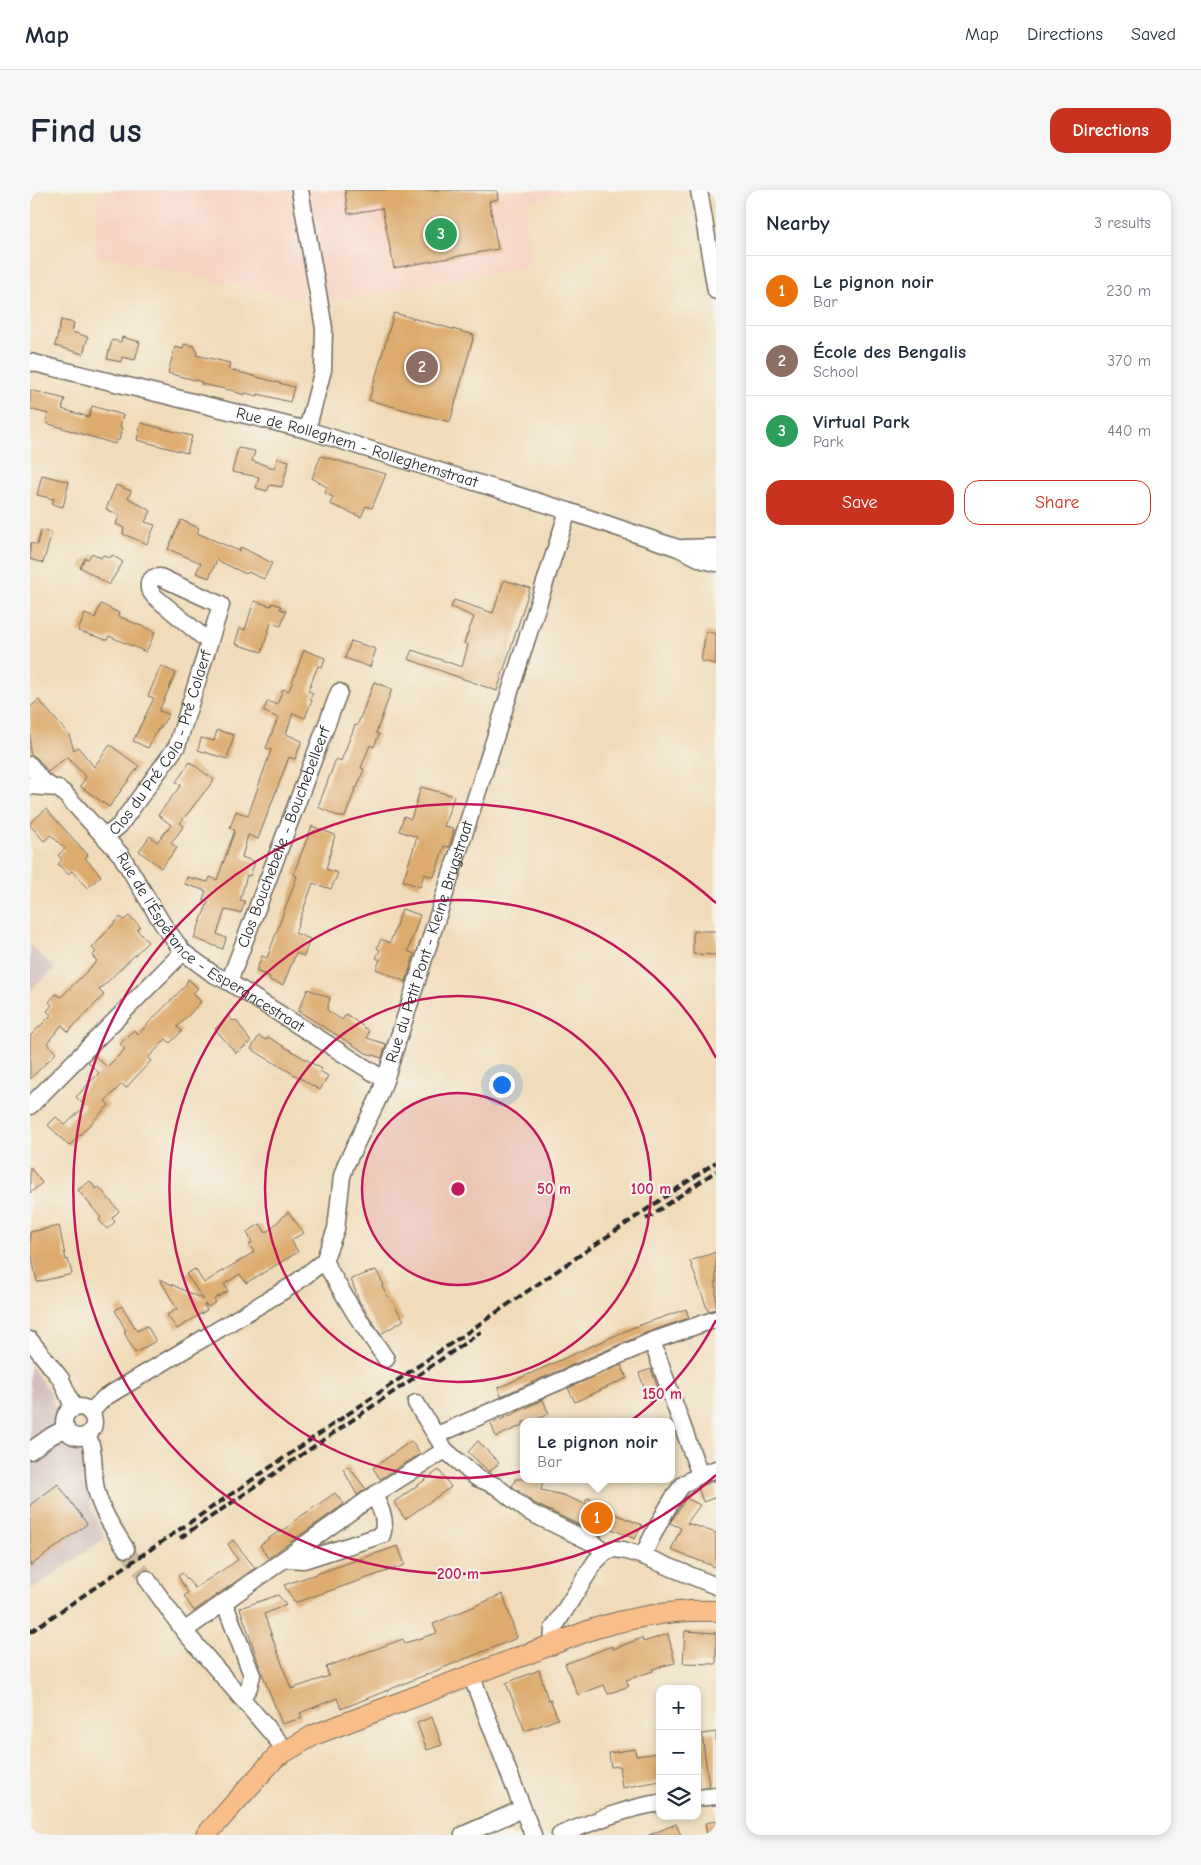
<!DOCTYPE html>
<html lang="en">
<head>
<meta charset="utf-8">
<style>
  :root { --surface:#fff; --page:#f6f6f7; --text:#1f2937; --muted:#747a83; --line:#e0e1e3; --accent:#c8321e }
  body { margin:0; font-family:"Comic Neue",sans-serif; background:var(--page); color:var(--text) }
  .controls { position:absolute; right:15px; bottom:15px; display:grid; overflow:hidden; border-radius:10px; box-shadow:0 2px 8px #0003 }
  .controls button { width:45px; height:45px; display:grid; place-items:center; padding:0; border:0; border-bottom:1px solid var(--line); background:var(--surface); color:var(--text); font:25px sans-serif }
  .you { position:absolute; left:471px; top:894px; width:18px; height:18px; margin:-12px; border:4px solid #fff; border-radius:50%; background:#1a73e8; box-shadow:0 0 0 8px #1a73e833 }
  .badge { display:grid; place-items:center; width:32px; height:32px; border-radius:50%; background:var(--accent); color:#fff; font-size:16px; font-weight:700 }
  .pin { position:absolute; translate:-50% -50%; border:2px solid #fff; box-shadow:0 1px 5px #0006 }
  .popup { position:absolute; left:490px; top:1228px; width:155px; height:65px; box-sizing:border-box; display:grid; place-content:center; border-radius:10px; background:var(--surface); filter:drop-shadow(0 1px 4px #0005); font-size:16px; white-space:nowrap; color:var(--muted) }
  .popup b { font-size:19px; color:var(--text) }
  .popup::after { content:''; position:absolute; left:50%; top:100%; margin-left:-10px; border:10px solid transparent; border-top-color:var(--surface) }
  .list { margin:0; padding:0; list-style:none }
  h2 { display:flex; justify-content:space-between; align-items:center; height:65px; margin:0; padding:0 20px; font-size:21px }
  h2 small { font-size:16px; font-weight:400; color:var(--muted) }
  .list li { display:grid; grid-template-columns:32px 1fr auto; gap:15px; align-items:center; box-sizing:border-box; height:70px; padding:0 20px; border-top:1px solid var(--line) }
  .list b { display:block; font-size:19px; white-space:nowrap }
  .list p { margin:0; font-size:16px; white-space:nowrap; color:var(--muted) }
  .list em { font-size:16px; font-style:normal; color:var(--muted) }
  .actions { display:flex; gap:10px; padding:15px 20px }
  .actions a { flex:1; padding:11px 0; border:1px solid var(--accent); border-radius:15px; text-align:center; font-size:18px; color:var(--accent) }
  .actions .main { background:var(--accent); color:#fff }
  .icon { flex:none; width:28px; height:28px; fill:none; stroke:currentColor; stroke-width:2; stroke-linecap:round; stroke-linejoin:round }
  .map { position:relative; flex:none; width:686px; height:1645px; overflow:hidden; border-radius:15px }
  header { display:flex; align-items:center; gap:30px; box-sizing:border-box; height:70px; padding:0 25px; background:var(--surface); border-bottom:1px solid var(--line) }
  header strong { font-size:24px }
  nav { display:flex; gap:28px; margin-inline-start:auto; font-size:18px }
  .intro { display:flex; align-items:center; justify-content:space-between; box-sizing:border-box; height:120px; padding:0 30px }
  h1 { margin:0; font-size:35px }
  .button { padding:12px 22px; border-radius:15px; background:var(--accent); color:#fff; font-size:18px; font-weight:700 }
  main { display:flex; gap:30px; padding:0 30px }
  aside { flex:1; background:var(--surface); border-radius:15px; box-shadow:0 2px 8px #0003 }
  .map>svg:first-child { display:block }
  .built { fill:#f6d2c3 }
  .industrial { fill:#d1bfbd }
  .building { fill:#ddab6e }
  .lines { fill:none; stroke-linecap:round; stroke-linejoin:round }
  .minor-tunnel { stroke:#c9b99d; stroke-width:16; stroke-dasharray:16 8; stroke-linecap:butt }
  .minor-casing { stroke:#70695d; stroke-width:19 }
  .major-casing { stroke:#70695d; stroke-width:22 }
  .minor { stroke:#fff; stroke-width:16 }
  .major { stroke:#f8bd88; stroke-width:20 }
  .rail { stroke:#2b2b2b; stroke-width:4; stroke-dasharray:8 4; stroke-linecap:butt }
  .ring { fill:none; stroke:#c2185b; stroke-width:2.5 }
  .labels { text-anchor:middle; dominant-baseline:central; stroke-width:4.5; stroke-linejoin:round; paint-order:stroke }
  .street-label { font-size:16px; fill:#2b2b2b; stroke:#f7f3e8 }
  .centre { fill:#c2185b; stroke:#f7f3e8; stroke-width:2.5 }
  .ring-label { font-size:15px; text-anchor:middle; font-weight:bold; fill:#c2185b; stroke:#f7f3e8; stroke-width:4.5; stroke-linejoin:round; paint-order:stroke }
</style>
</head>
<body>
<header>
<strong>Map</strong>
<nav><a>Map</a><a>Directions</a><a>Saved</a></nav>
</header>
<div class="intro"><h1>Find us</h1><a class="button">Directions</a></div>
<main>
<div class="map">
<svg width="686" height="1645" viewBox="0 0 686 1645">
  <rect width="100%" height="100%" fill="#f7f3e8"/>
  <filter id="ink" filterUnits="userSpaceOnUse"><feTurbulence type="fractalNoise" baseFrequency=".02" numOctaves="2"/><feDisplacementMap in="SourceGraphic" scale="10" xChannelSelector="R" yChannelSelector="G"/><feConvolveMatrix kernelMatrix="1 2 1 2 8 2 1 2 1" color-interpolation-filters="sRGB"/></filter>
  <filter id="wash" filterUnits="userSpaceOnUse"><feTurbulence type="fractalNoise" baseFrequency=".0096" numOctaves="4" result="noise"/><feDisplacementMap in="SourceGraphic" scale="20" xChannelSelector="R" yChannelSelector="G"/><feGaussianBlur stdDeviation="1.12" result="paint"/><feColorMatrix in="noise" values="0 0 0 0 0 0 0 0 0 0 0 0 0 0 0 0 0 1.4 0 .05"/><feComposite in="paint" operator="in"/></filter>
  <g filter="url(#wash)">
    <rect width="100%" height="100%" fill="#f0dcba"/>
    <path class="built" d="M69,0h482l-55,11 3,66 -209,36 -226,-49z"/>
    <path class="industrial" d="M0,755l25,24 -25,21z
      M0,1176l19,25 17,50 16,13 9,54 14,30 -75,53z"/>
    <g id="blocks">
      <path class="building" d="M315,0h152l1,9 -9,2 9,48 -104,19 -12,-60 -34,6z
        M364,123l80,22 -24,87 -81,-22z
        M31,130l13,3 -2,9 16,5 -5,17 -28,-8z
        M92,147l18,5 -5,18 -13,-3 -1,5 -14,-3 5,-19 9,2z
        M154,154l10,2 3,6 -1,3 34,8 -2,6 66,18 -4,15 -32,-8v2l-13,-3 -1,2 -9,-3v-1l-34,-7 1,-2 -34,-9 7,-26 8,2z
        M0,200l35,9 -3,10 27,8 3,-11 31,9 -3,12 2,1 -3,12h-3l-1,4 -69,-21 2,-9 -18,-5z
        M111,233l51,13 -5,17 -50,-13z
        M208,258l17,3 -3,10 22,7 4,-10 11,3 -7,26 -12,-2 -3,6 -11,-3 3,-11 -27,-5z
        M291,266l65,18 -14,34 -6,-2 -5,11 -31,-13 3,-7 -8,-4 2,-6 -15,-9z
        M12,285l27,7 -6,25 -11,-3 2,-5 -17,-4z
        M86,295l15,6 -3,7 23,13 -6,11 10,3 -8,19 -24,-10 1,-6 -8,-4 3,-8 -13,-7z
        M151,330l18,8 -2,5 42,18 2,-4 31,16 -8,16 -16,-7 -2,2 -29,-14 -8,18 -13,-5 5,-10 -33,-14z
        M11,340l11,3 -9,30 -13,-4v-16l7,2z
        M62,363l9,5 2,-3 7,3 2,-3 11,7 -14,23 -29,-18 5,-9 3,1z
        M474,390l26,8 -33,103 -89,-32 4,-9 50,17 6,-22 -4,-2 10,-26 -23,-10 3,-7 39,13z
        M224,411l17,5 1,-3 9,3 -1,3 6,2 -5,15 -10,-3 -9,29 -27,-8 5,-16 5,2z
        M71,414l18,9 -1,3 37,16 -9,20 -37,-16 -2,4 -29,-9 7,-17 10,4z
        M676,441l10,3v30l-15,-3z
        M321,451l25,8 -6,18 -25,-9z
        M274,460l21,8 -3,9 -4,-1 -10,25 5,2 -3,6 2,1 -7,18 -12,-5 -7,21 16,7 -7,18 -6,-2 -31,82 -10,-4 -6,22 13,5 -5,14 -3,-1 -7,25 5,1 -4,12 -16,-3 -8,24 9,4 -3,11 -29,-11 14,-36 -5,-2 3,-9 -21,-7 2,-7 21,5 2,-5 7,3 18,-50 -5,-2 6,-17 12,5 23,-66 -5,-2 12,-30 -15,-7 5,-10 9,4 6,-16 6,2z
        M131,476l15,7 -17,38 10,3 -10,16 -1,-1 -10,19 -15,-7 21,-43 -6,-2z
        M344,492l18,7 -16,44 3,1 -5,13 -4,-2 -9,23 3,1 -7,19 -1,-1 -11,30h-5l-22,-10 18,-48 5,2 14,-36 2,1z
        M9,510l30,35 5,15 4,-3 16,20 16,-22 29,21 -30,41 -29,-21 6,-9 -19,-20 -19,15 -10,-13 -8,-6v-46z
        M187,540l17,5 -7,24 -29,-9 3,-12 13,3z
        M160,572l24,18 -34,43 4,3 -13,17 6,5 -16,20 -22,-17 11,-15 7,6 14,-17 -13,-10 23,-30 -5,-3z
        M391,597l33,9 -10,30 10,3 -5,18 -5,-1 -10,31 -10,-3 -4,13 -17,-6 14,-44 -18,-6 5,-15 7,3z
        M16,619l42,46 -3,3 16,18 -14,12 -15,-17 -4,3 -10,-10 4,-4 -4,-5 7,-6 -14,-14 -7,6 -14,-16v-2z
        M282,636l23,9 -9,34 12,4 -7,16 -18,-6 -18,50 15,6 -6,17 -8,-3 -13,32 -14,-5 1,-3 -14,-6 6,-15 5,2 30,-82 -4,-1z
        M372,719l18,6 -12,36 6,3 -8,28 -30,-13 4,-9 -4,-2 4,-8 -3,-2 4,-9 9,4z
        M99,726l11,10 -3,4 11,12 -49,48 5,5 -36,37 -6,-7 -15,18 9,10 -26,26v-43l21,-21 -4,-4 5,-6 -3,-3 7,-8 5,3 36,-36 -5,-5 4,-4 -4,-4 28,-31 4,3z
        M663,741h23v24l-23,-1z
        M158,789l10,9 -5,5 8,9 -24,25 5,4 -12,12 -4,-4 -18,19 3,3 -17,18 -8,9 -4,-4 -17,17 4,4 -40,41 -21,-21 8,-8 9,8 20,-19 -9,-9 23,-24 -11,-11 6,-7 13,12 18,-18 -5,-5 14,-14 4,4 47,-48z
        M278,799l22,9 -3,12 15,10 4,-6 23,17 -2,7 19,6 -4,14 -16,-5 -68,-42z
        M198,826l5,5 3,-1 15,22 -15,11 -21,-24z
        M229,846l7,4 2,-3 54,32 -2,2 8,5 -8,14 -69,-41z
        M0,977l12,16 -12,10z
        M60,991l6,8 3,-2 20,24 -7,7 3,4 -8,7 -8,-9 2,-2 -23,-28z
        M258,1022l16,21 -13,7 7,12 -52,31 -6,-9 -16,10 4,7 -14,8 2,3 -8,5 -2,-3 -2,1 3,5 -30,19 -10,-14 10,-6 -17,-30 44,21 -18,-26 9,-5 9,14 14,-9 36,-22 -5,-8 3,-1 -5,-11 13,-8 6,9z
        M29,1036l7,34 2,-1 4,15 -35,8 -7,-34v-16z
        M686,1062v57l-8,2 -18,-50z
        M346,1080l8,15 -2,2 22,33 -23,14 -22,-33 -8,-22z
        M92,1116l15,25 10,-5 9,15 -21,12 -11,-21 2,-1 -11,-21z
        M656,1119l3,9 -41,14 -147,64 -3,-8 134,-60z
        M591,1175l6,13 -52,24 -7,-14z
        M621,1179l10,28 -12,4 -10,-28z
        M513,1210l6,14 -18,8h-8v3l-27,12 -5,-13z
        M381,1251l9,13 -40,25 -7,-11z
        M448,1251l21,22 -10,9 -21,-20z
        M318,1276l18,23 -9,6 -14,-26z
        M409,1280l12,17 -46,32 -11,-17z
        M485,1289h28l-2,11 22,5 22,9 2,-6 25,10 -2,4 32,13 -7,14 -30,-13 -3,10 -68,-33 -22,-17 3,-5z
        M686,1290v17l-13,5 -5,-15z
        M28,1294l29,40 -57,42v-61z
        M305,1303l9,11 -76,54 -8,-13 19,-14 1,2 15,-11 -1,-1z
        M656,1308l14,7 -13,18 29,10v34l-45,-17 10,-22 -11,-5z
        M203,1350l22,28 -61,43 -10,-15 4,-3 -10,-17 4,-3 13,15 43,-28 -10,-16z
        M368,1356l7,19 -108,37h-3l-10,-17z
        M473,1404l14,44 -176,71 -4,-11 -37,15 2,5 -20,6 -20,-51 -22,-65 38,-13 8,10 -22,9 27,75 38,-13 -3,-9 77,-28 2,4 32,-10 -4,-9z
        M655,1441l31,2v31l-33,-1z
        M638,1444l7,29 -23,6 1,2 -27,9 3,6 -21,8 -4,-9 -26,10 -13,-31 47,-18 1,3 29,-11 1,4z
        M509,1480l9,30 2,-1 8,20 -33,12 -19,-48z
        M402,1527l10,28 -15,5 -10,-27z
        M686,1542v54l-7,1 -7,-53z
        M605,1559l1,7 24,-3v28l-38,7 -3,-22 -8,1 -2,-14z
        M686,1631v14h-9l-2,-12z
        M646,1634l5,11h-32z"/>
    </g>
  </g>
  <g filter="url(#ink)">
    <use href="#blocks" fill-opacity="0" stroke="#70695d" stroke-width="1"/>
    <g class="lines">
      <path class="minor-tunnel" d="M96,1359l21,30"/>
      <defs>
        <g id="minor">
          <path d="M270,0l24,138 -1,42 -16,60"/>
          <path d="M669,0l17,101"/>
          <path id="s1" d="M0,172l277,68 261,81 110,37 25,12 13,3"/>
          <path d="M653,358l33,-1"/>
          <path d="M0,575l11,15 9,6"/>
          <path id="s2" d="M0,596l27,2 7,5 57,62 41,68 21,29 30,22 16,8 156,98"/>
          <path id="s3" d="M75,647l14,-11 58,-80 44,-141 -61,-28 -7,1 -4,4v7l5,7 55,46"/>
          <path id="s4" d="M199,792l110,-290"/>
          <path d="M0,916l153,-154"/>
          <path id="s5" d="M294,1071l12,-32 6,-53 4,-12 33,-67 6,-17 183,-569"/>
          <path d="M294,1071l30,51 32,47"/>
          <path d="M0,1150l31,39 13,30"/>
          <path d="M622,1151l48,134"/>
          <path d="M386,1213l29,47 32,28 19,8 33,26 66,32 10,8"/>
          <circle cx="49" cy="1232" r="15"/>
          <path d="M60,1223l14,-15 189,-113 31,-24"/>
          <path d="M57,1245c9,16 5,36 9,54 5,22 18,41 30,60"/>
          <path d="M407,1245l215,-94 64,-22"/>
          <path d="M0,1261l21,-15 15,-8"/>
          <path d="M613,1366c6,-14 31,-64 41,-72 10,-7 21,-11 32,-15"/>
          <path d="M256,1369l18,1 78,-25c5,-15 -1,-26 -8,-40"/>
          <path d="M117,1389l37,52 102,119"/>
          <path d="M194,1412l28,73 -3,12 -7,11"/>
          <path d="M154,1441l190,-136 71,-45"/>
          <path d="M522,1453l1,-14 42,-67 10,-10 8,-3 10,1 20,6 73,30"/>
          <path d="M441,1485l62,160"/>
          <path d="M667,1608l19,-2"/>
          <path d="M433,1645l59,-26"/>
          <path d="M530,1645c33,-13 65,-27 100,-32"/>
        </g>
        <path id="major" d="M176,1645l70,-78 38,-22 279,-106c40,-12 81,-20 123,-18"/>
      </defs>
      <use href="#minor" class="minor-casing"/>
      <use href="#major" class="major-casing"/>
      <use href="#minor" class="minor"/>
      <use href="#major" class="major"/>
      <path class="rail" d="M616,1029l70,-48
        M150,1348l301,-206
        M0,1442l686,-470"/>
    </g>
  </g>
  <circle cx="428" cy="999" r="96" fill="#c2185b" fill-opacity=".12"/>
  <g class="ring">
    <circle cx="428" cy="999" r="96"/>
    <circle cx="428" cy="999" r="193"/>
    <path d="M686 1130A289 289 0 1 1 686 868"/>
    <path d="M686 1285A385 385 0 1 1 686 713"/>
  </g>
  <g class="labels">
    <g class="street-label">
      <text stroke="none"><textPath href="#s1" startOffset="338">Rue de Rolleghem - Rolleghemstraat</textPath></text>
      <text stroke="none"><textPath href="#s3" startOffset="112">Clos du Pré Cola - Pré Colaerf</textPath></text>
      <text stroke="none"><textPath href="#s4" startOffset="155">Clos Bouchebelle - Bouchebelleerf</textPath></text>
      <text stroke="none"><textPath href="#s2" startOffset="248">Rue de l'Éspérance - Esperancestraat</textPath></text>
      <text stroke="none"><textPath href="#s5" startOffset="338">Rue du Petit Pont - Kleine Brugstraat</textPath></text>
    </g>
  </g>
  <circle cx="428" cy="999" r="8" class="centre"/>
  <g class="ring-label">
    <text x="524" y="1004">50 m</text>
    <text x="621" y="1004">100 m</text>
    <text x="632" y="1209">150 m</text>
    <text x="428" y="1389">200 m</text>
  </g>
</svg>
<div class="controls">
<button>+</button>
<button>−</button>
<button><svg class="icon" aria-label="layers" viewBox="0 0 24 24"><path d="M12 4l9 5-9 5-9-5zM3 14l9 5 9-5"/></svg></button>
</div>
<div class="you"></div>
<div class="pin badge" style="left:567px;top:1328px;background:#e8710a">1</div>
<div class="popup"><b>Le pignon noir</b>Bar</div>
<div class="pin badge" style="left:392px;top:177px;background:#8d6e63">2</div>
<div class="pin badge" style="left:411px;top:44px;background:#2e9e5b">3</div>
</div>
<aside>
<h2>Nearby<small>3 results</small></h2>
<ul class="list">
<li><span class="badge" style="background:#e8710a">1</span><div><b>Le pignon noir</b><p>Bar</p></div><em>230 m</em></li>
<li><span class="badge" style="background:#8d6e63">2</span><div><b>École des Bengalis</b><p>School</p></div><em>370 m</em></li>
<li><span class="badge" style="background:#2e9e5b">3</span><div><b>Virtual Park</b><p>Park</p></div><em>440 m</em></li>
</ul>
<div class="actions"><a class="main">Save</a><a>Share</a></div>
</aside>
</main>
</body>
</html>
